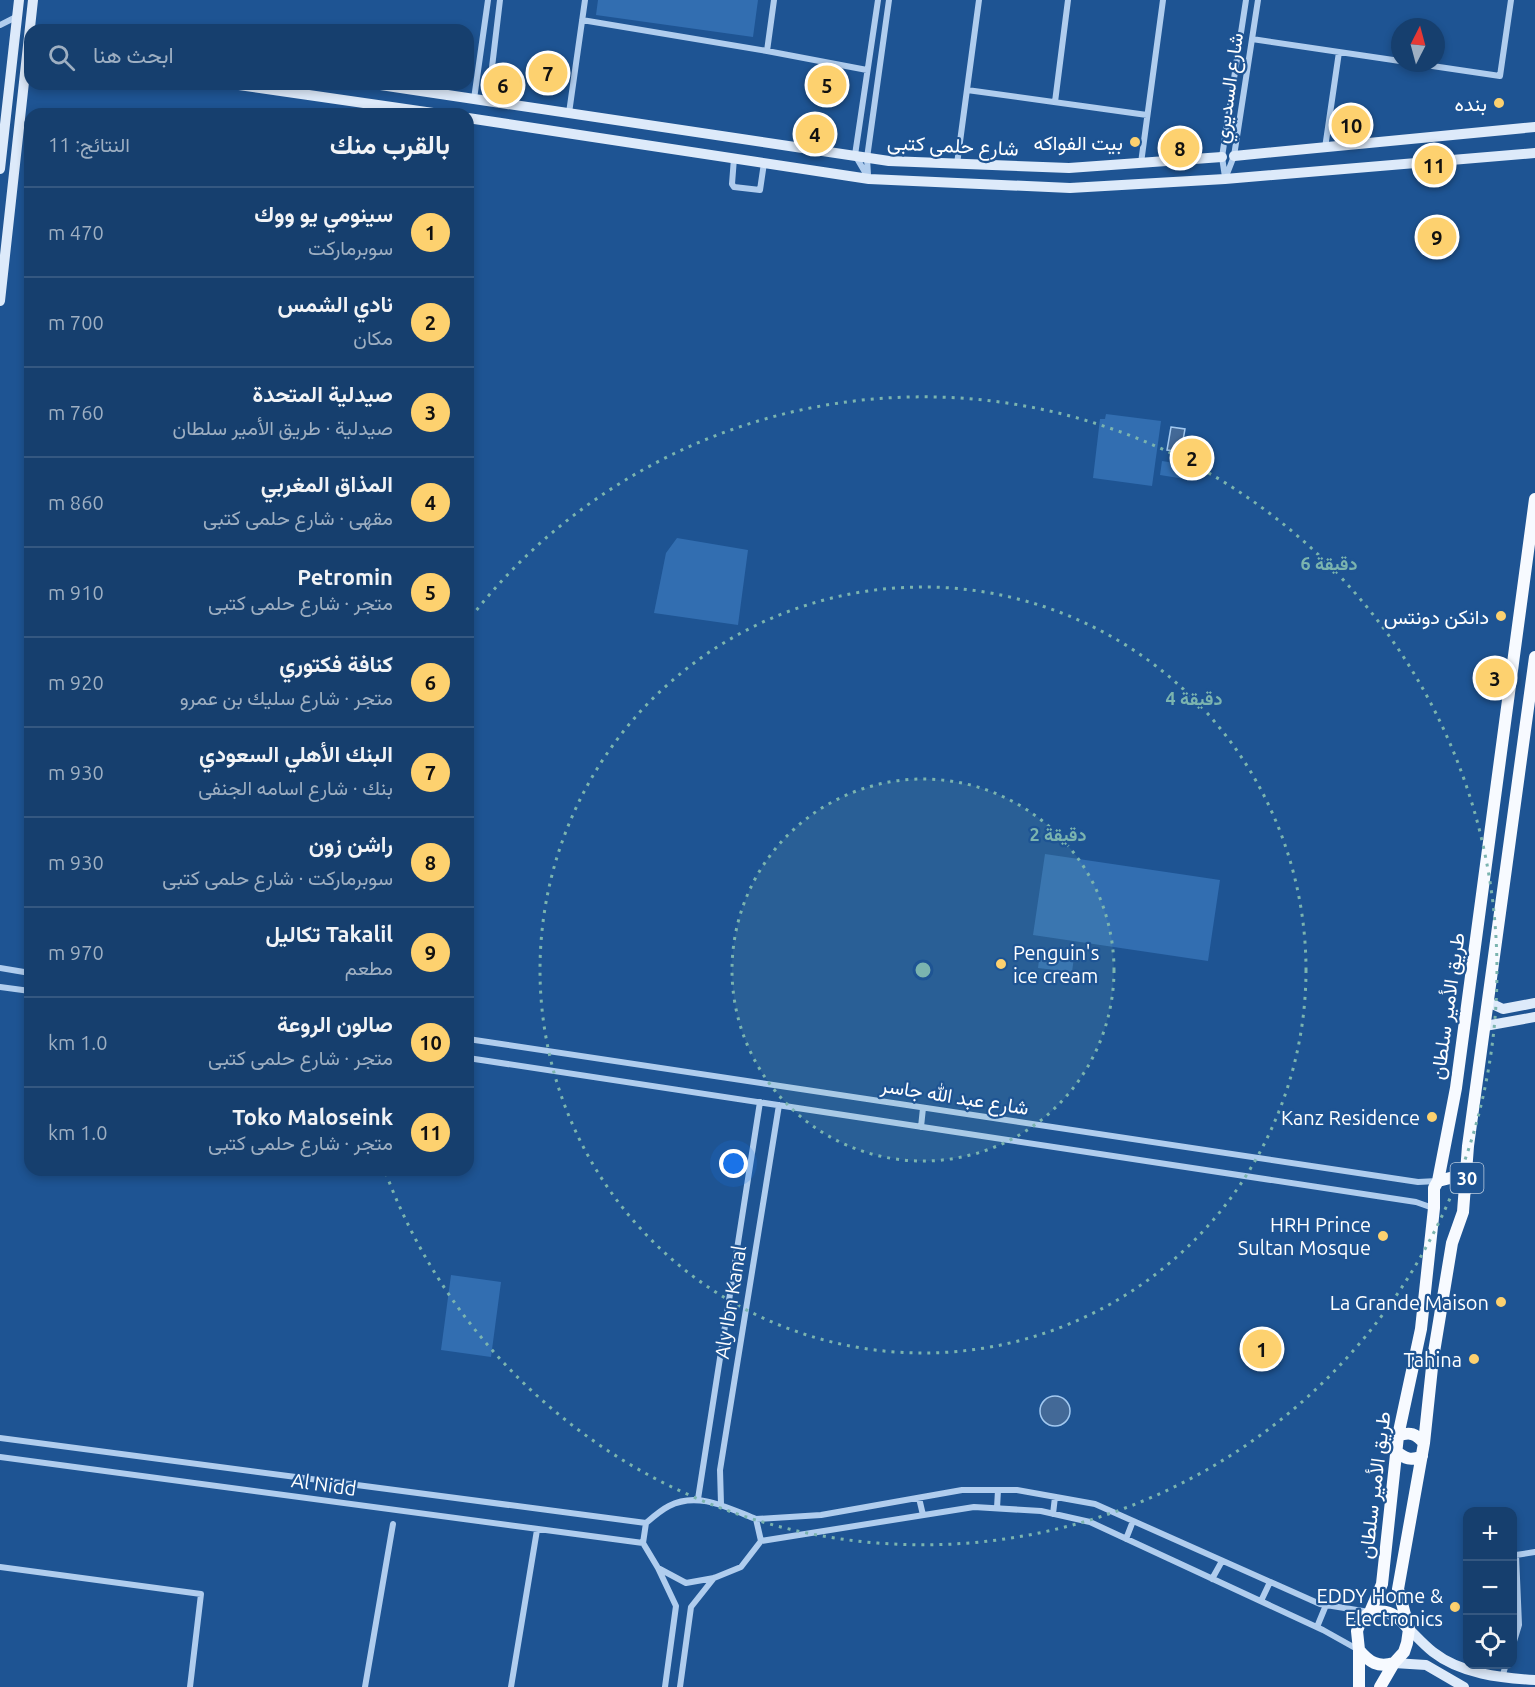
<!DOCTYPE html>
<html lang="ar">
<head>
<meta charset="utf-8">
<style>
  :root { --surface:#163f6e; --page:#234a76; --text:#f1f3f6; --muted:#9eafc2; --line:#355881; --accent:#fdd16f }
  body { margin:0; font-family:Ubuntu,Vazirmatn,sans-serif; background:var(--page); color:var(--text); direction:rtl }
  .controls { position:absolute; right:18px; bottom:18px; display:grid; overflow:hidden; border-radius:12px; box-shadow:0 3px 9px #0003 }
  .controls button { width:54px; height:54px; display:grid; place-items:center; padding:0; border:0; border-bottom:2px solid var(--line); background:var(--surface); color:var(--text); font:30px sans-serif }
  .compass { position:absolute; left:1391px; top:18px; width:54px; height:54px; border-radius:50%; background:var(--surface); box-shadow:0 3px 9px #0003; rotate:6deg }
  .you { position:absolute; left:734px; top:1164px; width:21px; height:21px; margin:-15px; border:4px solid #fff; border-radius:50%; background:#1a73e8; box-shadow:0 0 0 9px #1a73e833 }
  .badge { display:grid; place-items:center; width:39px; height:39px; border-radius:50%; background:var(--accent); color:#111; font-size:20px; font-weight:700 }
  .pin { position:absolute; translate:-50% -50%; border:3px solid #fff; box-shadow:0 2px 6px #0006 }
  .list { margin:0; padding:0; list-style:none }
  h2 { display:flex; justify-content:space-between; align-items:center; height:78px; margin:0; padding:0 24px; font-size:26px }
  h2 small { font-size:20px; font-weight:400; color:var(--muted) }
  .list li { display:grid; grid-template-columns:39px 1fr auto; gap:18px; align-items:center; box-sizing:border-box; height:90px; padding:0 24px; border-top:2px solid var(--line) }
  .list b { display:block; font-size:22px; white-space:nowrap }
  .list p { margin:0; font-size:20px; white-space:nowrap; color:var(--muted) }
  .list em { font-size:20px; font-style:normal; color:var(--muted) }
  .icon { flex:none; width:33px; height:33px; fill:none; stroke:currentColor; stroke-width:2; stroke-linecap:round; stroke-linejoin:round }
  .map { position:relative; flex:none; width:1535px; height:1687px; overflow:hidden; direction:ltr }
  .search { position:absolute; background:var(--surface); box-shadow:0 3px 9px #0003; left:24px; top:24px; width:450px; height:66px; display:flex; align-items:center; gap:15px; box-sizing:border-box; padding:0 21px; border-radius:18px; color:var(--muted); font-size:22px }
  .panel { position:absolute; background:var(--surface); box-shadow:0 3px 9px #0003; left:24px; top:108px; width:450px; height:1068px; border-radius:18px; direction:rtl }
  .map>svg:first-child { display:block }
  .green { fill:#326eb1 }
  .water { fill:#436997; stroke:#a3c9f0; stroke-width:1.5 }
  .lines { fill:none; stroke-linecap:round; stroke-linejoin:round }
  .street { stroke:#b0cdee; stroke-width:6 }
  .secondary { stroke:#ddeafa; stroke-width:10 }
  .primary { stroke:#f7faff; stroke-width:12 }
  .ring { fill:none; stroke:#7bb4af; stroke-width:3; stroke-dasharray:3 6 }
  .poi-dot { fill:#fdd16f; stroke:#1e5493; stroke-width:2 }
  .labels { text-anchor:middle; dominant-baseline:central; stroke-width:4.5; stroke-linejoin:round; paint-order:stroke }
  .shield { fill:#1e5493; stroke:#bcccdf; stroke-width:1.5 }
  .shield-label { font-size:18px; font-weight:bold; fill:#fff }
  .street-label { font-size:20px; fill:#fff; stroke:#1e5493 }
  .poi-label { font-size:20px; fill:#fff; stroke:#1e5493; text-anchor:end }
  .centre { fill:#7bb4af; stroke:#1e5493; stroke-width:3 }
  .ring-label { font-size:18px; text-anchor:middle; font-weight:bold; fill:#7bb4af; stroke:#1e5493; stroke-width:4.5; stroke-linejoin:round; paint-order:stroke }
</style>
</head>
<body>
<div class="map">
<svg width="1535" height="1687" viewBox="0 0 1535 1687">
  <rect width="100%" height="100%" fill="#1e5493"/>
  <path class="green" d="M598,0h160l-5,37 -157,-22z
    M1106,414l55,7 -9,65 -59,-8 7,-59h5z
    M1162,461l32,5 -3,14 -31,-5z
    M677,538l71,12 -10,75 -84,-12 12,-60z
    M1045,854l175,26 -12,81 -175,-26z
    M1040,953l34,4 -2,15 -34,-4z
    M451,1275l50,7 -10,75 -50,-7z"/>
  <path class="water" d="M1171,427l14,2 -4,23 -14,-2z
    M1040 1411a15 15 0 1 1 30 0a15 15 0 1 1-30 0Z"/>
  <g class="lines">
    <path class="street" d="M582,20l185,31 100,19
      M0,25l18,-9
      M1252,39l148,22
      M767,51l7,-51
      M1412,63l88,13 11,-76
      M967,90l180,25
      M474,99l14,-99
      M488,101l12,-101
      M1055,102l13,-102
      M569,113l16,-113
      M1325,148l14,-96
      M734,158l-2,26 2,3 26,3 4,-27
      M1141,163l22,-163
      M957,164l22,-164
      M868,175l-1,-17 22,-158
      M1225,177l-3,-20 24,-157
      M869,179l-14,-24 23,-155
      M1225,179l9,-23 24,-156
      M0,968l30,5
      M0,987l30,4
      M468,1039l950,143 19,-1
      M468,1058l948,144 17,6
      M921,1127l2,-19
      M0,1438l646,85c7,-6 15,-13 23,-17 29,-15 59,2 87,13l5,22 -20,26 -27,11 -28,5 -28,-15 -15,-25 3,-20
      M0,1457l643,86
      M919,1498l4,17
      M698,1499l62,-397
      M721,1504l-1,-34 59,-365
      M997,1508l1,-18
      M1053,1514l2,-17
      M756,1519l65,-4 141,-25h55l78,14 225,100 49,8
      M1126,1539l7,-18
      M761,1541l213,-34 67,4 49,11 233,108 34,19
      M0,1567l201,27 -11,93
      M658,1568l18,38 -11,81
      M1212,1579l10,-18
      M1261,1601l9,-19
      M1317,1627l9,-22
      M1512,1648l7,-23 -3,-70 19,-3
      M1502,1678l4,-14
      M365,1687l28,-163
      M511,1687l26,-157
      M680,1687l11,-80 23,-29"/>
    <path class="secondary" d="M232,84l208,30
      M374,84l515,77 180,7 153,-11
      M468,118l401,61 201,9 155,-9 310,-26
      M1234,156l301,-29
      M0,169l19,-169
      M0,301l33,-301
      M1488,1002l15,7 32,-6
      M1485,1026l50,-9
      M1409,1629c8,8 15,16 24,23 28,22 68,26 102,28
      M1394,1663l32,2 38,22"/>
    <path class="primary" d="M1438,1181l12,-3 9,2 6,12
      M1398,1436c12,-5 18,-2 26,7
      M1396,1451c9,8 15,10 26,5
      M1370,1612c18,-3 27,3 38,16
      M1359,1650c10,12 19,18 35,13
      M1359,1687v-37l-2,-19 4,-11 9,-8 12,-28 16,-148 23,-107 13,-121v-20l4,-7 18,-93 79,-589
      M1380,1687l14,-24 10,-11 3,-9 2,-14 -11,-40 26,-146 9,-85 19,-115 11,-31 5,-66 67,-489"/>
  </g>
  <circle cx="923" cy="970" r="191" fill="#7bb4af" fill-opacity=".12"/>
  <g class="ring">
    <circle cx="923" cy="970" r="191"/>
    <circle cx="923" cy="970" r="383"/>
    <path d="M471 617A574 574 0 1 1 385 1171"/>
  </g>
  <g class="poi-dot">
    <circle cx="1499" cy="103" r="6"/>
    <circle cx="1135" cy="142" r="6"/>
    <circle cx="1501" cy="616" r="6"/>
    <circle cx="1001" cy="964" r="6"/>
    <circle cx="1432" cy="1117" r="6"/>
    <circle cx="1383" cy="1236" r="6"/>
    <circle cx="1501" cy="1302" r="6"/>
    <circle cx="1474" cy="1359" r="6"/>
    <circle cx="1455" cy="1607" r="6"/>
  </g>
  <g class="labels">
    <rect class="shield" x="1450.5" y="1163" width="33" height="30" rx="4.5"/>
    <g class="shield-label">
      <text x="1467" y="1178">30</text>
    </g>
    <g class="street-label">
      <text transform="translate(1228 88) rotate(-82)">شارع السديري</text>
      <text transform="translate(953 145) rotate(3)">شارع حلمى كتبى</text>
      <text transform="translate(1447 1006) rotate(-82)">طريق الأمير سلطان</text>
      <text transform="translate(955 1096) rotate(9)">شارع عبد الله جاسر</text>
      <text transform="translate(730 1302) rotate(-81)">Aly Ibn Kanal</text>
      <text transform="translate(324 1484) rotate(8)">Al Nidd</text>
      <text transform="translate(1374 1485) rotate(-83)">طريق الأمير سلطان</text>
    </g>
    <g class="poi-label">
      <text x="1487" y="103">بنده</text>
      <text x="1123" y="142">بيت الفواكه</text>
      <text x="1489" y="616">دانكن دونتس</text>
      <text x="1013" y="952" text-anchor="start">Penguin's<tspan x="1013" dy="23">ice cream</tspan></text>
      <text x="1420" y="1117">Kanz Residence</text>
      <text x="1371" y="1224">HRH Prince<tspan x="1371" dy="23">Sultan Mosque</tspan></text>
      <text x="1489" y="1302">La Grande Maison</text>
      <text x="1462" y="1359">Tahina</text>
      <text x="1443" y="1595">EDDY Home &amp;<tspan x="1443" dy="23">Electronics</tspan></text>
    </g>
  </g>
  <circle cx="923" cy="970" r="9" class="centre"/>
  <g class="ring-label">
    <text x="1329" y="570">6 دقيقة</text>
    <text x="1194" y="705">4 دقيقة</text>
    <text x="1058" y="841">2 دقيقة</text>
  </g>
</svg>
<div class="controls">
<button>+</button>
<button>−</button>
<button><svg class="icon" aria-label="locate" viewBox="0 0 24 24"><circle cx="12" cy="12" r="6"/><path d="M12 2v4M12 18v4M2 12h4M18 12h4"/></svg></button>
</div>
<svg class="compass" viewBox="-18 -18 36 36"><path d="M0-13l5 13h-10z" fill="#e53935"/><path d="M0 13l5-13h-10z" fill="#9eafc2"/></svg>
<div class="you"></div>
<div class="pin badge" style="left:1262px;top:1349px">1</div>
<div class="pin badge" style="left:1192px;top:458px">2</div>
<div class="pin badge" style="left:1495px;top:678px">3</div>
<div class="pin badge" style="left:815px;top:134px">4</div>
<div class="pin badge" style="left:827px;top:85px">5</div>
<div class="pin badge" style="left:503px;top:85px">6</div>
<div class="pin badge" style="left:548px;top:73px">7</div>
<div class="pin badge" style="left:1180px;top:148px">8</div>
<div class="pin badge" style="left:1437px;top:237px">9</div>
<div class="pin badge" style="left:1351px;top:125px">10</div>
<div class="pin badge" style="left:1434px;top:165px">11</div>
<div class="search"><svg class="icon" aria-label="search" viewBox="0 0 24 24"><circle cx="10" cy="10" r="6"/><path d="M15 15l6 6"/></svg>ابحث هنا</div>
<section class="panel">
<h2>بالقرب منك<small>النتائج: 11</small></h2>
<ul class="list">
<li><span class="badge">1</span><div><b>سينومي يو ووك</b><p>سوبرماركت</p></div><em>470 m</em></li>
<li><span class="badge">2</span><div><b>نادي الشمس</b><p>مكان</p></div><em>700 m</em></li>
<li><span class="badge">3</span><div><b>صيدلية المتحدة</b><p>صيدلية · طريق الأمير سلطان</p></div><em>760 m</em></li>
<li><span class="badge">4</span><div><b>المذاق المغربي</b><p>مقهى · شارع حلمى كتبى</p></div><em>860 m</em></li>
<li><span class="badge">5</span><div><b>Petromin</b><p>متجر · شارع حلمى كتبى</p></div><em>910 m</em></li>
<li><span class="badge">6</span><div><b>كنافة فكتوري</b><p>متجر · شارع سليك بن عمرو</p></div><em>920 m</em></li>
<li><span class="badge">7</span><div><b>البنك الأهلي السعودي</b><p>بنك · شارع اسامه الجنفى</p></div><em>930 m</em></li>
<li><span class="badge">8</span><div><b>راشن زون</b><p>سوبرماركت · شارع حلمى كتبى</p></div><em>930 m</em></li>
<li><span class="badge">9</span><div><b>Takalil تكاليل</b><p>مطعم</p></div><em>970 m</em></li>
<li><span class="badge">10</span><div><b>صالون الروعة</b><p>متجر · شارع حلمى كتبى</p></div><em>1.0 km</em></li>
<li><span class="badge">11</span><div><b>Toko Maloseink</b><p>متجر · شارع حلمى كتبى</p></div><em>1.0 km</em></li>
</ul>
</section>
</div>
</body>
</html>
